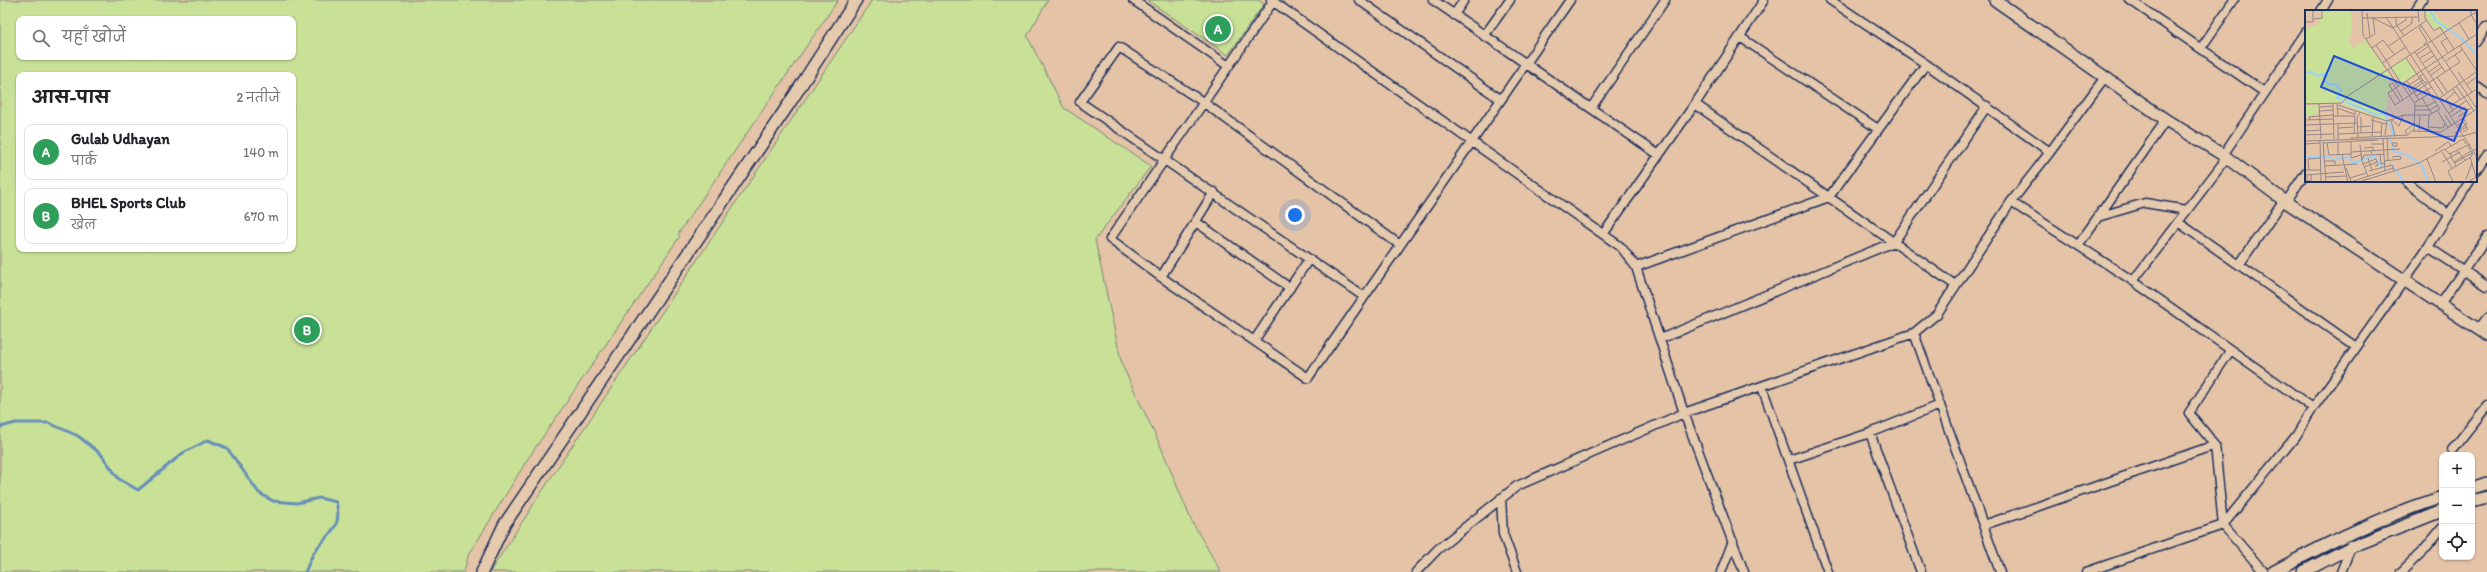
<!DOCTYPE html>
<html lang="hi">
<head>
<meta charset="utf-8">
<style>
  :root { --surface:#fff; --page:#f2f2f2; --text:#202124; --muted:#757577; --line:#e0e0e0; --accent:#7c3aed }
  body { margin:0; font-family:Itim,"Playpen Sans Deva",sans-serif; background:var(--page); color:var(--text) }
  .controls { position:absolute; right:12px; bottom:12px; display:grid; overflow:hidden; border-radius:8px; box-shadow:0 1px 3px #0004 }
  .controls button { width:36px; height:36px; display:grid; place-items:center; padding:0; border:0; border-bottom:1px solid var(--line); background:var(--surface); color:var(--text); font:20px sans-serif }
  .you { position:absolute; left:1295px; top:215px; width:14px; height:14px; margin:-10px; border:3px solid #fff; border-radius:50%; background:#1a73e8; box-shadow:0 0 0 6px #1a73e833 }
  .badge { display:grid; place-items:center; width:26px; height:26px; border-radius:50%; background:var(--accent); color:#fff; font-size:13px; font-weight:700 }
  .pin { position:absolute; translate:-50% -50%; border:2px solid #fff; box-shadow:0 1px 4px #0006 }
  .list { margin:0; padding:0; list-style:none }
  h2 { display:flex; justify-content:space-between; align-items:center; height:52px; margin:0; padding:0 16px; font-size:17px }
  h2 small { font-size:13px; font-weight:400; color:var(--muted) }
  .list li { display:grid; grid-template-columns:26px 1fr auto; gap:12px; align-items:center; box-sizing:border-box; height:56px; margin:0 8px 8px; padding:0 8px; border:1px solid var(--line); border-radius:8px }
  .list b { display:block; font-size:15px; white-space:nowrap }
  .list p { margin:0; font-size:13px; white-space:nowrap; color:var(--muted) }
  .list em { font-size:13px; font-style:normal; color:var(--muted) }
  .icon { flex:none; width:22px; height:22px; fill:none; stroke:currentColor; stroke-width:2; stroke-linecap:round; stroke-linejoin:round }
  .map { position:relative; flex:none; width:2487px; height:572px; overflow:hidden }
  .search { position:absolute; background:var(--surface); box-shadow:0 1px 3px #0004; left:16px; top:16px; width:280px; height:44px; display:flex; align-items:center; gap:10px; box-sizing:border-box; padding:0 14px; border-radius:8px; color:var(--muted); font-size:15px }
  .panel { position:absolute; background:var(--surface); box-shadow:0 1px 3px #0004; left:16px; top:72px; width:280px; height:180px; border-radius:8px }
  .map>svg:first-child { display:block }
  .green { fill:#c8e196; stroke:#72887a; fill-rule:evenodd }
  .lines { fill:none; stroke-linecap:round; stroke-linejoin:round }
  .stream { stroke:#678fba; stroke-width:3 }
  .minor-casing { stroke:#1b2f5e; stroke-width:11 }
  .secondary-casing { stroke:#1b2f5e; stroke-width:14 }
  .minor { stroke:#e6caad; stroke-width:8 }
  .secondary { stroke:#e6caad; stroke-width:11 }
  .inset-river { fill:none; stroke:#9acff8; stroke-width:2 }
  .inset-road { fill:none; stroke:#948889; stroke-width:1 }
  .view { fill:#1d4ed8; fill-opacity:0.15; stroke:#1d4ed8; stroke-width:2 }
  .inset-edge { fill:none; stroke:#1b2f5e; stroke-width:2 }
</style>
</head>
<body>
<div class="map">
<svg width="2487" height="572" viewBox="0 0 2487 572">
  <rect width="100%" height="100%" fill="#e5c3a6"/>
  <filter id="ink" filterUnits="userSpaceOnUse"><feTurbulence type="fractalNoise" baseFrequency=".025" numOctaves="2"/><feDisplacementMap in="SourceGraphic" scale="8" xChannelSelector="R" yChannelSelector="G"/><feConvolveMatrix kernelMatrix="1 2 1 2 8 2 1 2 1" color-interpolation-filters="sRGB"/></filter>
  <g filter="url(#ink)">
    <path class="green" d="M0,0h838l-160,234 2,2 -151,221 -61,99 -4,16h-464zM19,19h274v38h-274zM19,75h274v174h-274z
      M872,0h176l-21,36 37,72 87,58 -56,74 27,125 39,82 30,73 30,52h-731l62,-96z
      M1147,0h111l6,4 -36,51z"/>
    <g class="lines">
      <path class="stream" d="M0,427l16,-4h33l29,13 23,18 18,25 19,11 45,-37 25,-13 19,8 32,45 14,8 24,2 22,-5 17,4c8,28 -11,32 -23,52 -3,6 -5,12 -8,18"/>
      <defs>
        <path id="minor" d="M1133,0l94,65
          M1271,0l350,247 15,20 48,146 60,159
          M1274,0l-164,239 51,38 147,101 262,-378
          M1359,0l141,99
          M1433,0l226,155
          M2130,0l134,92
          M2321,11l7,-11
          M2415,11l7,-11
          M1454,15l10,-15
          M1484,36l26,-36
          M1740,37l138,92
          M2476,42l11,-16
          M2201,48l33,-48
          M2476,86l11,8
          M1695,104l260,181
          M1591,108l74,-108
          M2050,152l55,-75
          M2223,155l83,-123
          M2476,172l11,-17
          M2405,181l44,34
          M2011,202l122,79 180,127
          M2286,202l20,-30
          M2101,216l44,-13 42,7
          M1196,222l94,66
          M2178,222l178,125
          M1604,233l91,-129 69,-104
          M2079,244l87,-124
          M2428,247l59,39
          M2239,265l44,-64
          M1636,267l193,-70 97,-133
          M1161,277l53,-85
          M2133,281l93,-122
          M1363,296l-283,-194 39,-55 84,55 197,143
          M2440,304l47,-67
          M2478,330l9,-12
          M1914,333l86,239
          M1660,339l234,-97 93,-136
          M1254,341l55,-82
          M1762,387l66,185
          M1870,433l51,139
          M2215,445l8,80 41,47
          M2452,450l35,-44
          M1789,460l81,-27 70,-28
          M1501,498l2,36 14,38
          M1984,525l231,-80 -26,-32 41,-62
          M1416,572l22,-23 79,-63 167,-73 230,-80 23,-19 74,-112 39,-50 -124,-88 -96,-64
          M1721,572l12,-31
          M2086,572l137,-47 73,-89 17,-28 115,-161 42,-66
          M2341,572l10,-25 -1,-2
          M2401,572l24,-23 17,-21"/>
        <path id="secondary" d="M1995,0l171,120 57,35 63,47 201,133
          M2472,488l15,-5
          M2472,501l15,-4
          M482,572l22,-47 285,-421 67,-104
          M2273,572c56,-30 108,-55 169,-75
          M2303,572l48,-25 91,-36"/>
      </defs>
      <use href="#minor" class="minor-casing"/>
      <use href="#secondary" class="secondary-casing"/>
      <use href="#minor" class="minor"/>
      <use href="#secondary" class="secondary"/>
    </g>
  </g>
  <g transform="translate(2305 10)">
    <rect width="172" height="172" fill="#e5c3a6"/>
    <path d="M17,0h29v25l-2,4 4,9 12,-8 21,29 -45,34h-36v-74l14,-5zM120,0h8l7,10 10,7 -7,4 -3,-4 -6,2 -7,-9zM101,48l10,16 -14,9 -11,-15zM82,61l5,6 -4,3 4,10 -5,3 -1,27 -44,-16 6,-7zM0,95h14l-2,9 -12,3z" fill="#c8e196"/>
    <path class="inset-river" d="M125,1l6,10 25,17 16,17M0,63l7,-1 6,4 6,-2v5l6,6 5,-1 6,6 -4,8 6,2M41,92l31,13 7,-2 7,13 2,10M86,130l2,11 14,4 14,9 7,18M0,147l22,-1 7,4 13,-3 7,6 20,-7 6,9 5,1M87,155l12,17"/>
    <path class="inset-road" d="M57,0l1,25 24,35M113,0l1,12M120,0v8l9,13 6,-4 14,22M172,2l-6,3 6,9M62,3l3,24M81,7l91,140M91,7v7l8,12M57,8l56,-1M8,9l9,-1v-8M0,12h8v-12M154,13l10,16M115,14l57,85M117,16l-3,2 8,13 -3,4M96,21l11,-8v-6M142,28l-6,4 7,11M61,29l9,-5 -2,-16 20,10 13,-8v-3M122,34l18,28M71,35l39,59 -1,27M84,36l38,-26M67,38l11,-8 11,14M110,42l29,44M112,44l12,-8M150,45l5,7 -65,43 -7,-12 89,-59M115,48l12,-7M141,51l16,-11M77,53l24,-16M118,53l12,-8M83,60l10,16M124,62l11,-8M153,62l14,20M118,64l-3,2 5,7 2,-1M126,65l11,-8M132,67l11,16M102,71l12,19M99,72l8,12M162,74l10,-7M104,75l11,-7M151,76l18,25M106,78l12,-8M148,79l7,10M107,80l11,-7M111,86l16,-9M117,88l10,16M135,88l37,-27 -17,-25M95,91l-11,-16 4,-2 10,17M109,93l16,-10M0,94l37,-1 7,-8 122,-80v-5M14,94l2,35M28,94l1,35M32,94l1,12M33,95l49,16 17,-6h25l11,-6 -34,-51M110,96h12l8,-4M145,96l27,-17M15,97l13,-1M32,98l17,6M110,100h15l8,-5M132,100l11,18M148,100l-7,-10 9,-8M15,101l13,-1M144,103l17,-12M140,105l7,11M15,106l13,-1M28,106h21M147,106l13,-9M56,107v16M153,107l13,-9M0,110l28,-1M5,110l-1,-3 11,-1M66,110l15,4M86,110l4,16M87,110l7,6 4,-11M33,114v16M0,115l52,-2M153,115l5,-3 5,7 -5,3M52,117l14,-1M123,117l15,1 2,-5M33,118l15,-1M155,119l7,-5 -4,-6M0,121l16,-1M114,121l1,-16M123,122l1,-17M150,123l12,-6M33,124l43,-2M49,124l1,-23M0,125l29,-1M80,125l2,-14M102,125l-2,-4 10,-8M103,125l3,-4 30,1 36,-23M67,126l1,-19M76,126l1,-13M45,128l58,-3M53,128l-1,-20 3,-6M82,128l1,23M78,129l2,32M0,131l158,-5 14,-4M15,131l1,41M46,131v17l10,-3M18,132l3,40M33,132v13M18,133l55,-3M22,133l2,12 22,-1M87,133h5v3h-4zM0,134l15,-1M66,134h13M55,135l2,16 6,15M59,138l9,-1v4M141,139l17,-10 3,5M66,141l1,4 12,-1M130,141l13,-9 3,4M152,141l8,9M46,142l49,-3M137,142l10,16M75,144l1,10 3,-1M147,144l-2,1 6,11M37,145l6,27M63,148l4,12M122,149l9,23M57,150l2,-5h7M19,151h11v4M79,151l17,-2 -1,-3 -8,1M137,152l18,-10M149,152l17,-11M150,153l17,-10 -4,-7M58,154l13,-5 2,6 -3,1M19,156l33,-2M59,157l13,-5M79,157l8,-2 2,4M41,158l5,13M0,160h16M4,160l-1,-11 12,-1M64,161l15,-4M0,165l39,-3M2,165v6h4v-7M20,167l21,-1M45,168l16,-5M161,169l6,-16M46,172l42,-14 1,2M54,172l60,-19 26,-14 4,5 21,-10M148,172l-5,-11 23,-14 3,-7 3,-1M163,172l8,-5 -6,-20"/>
    <path class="view" d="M29,46l133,54 -13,31 -133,-54z"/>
    <rect width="172" height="172" class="inset-edge"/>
  </g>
</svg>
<div class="controls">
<button>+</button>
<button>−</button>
<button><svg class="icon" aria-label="locate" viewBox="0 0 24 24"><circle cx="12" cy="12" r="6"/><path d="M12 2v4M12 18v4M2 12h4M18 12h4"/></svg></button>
</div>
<div class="you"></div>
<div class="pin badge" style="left:1218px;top:29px;background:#2e9e5b">A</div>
<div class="pin badge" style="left:307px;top:330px;background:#2e9e5b">B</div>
<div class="search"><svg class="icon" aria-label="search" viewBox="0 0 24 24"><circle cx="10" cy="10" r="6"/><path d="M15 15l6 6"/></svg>यहाँ खोजें</div>
<section class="panel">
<h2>आस-पास<small>2 नतीजे</small></h2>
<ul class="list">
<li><span class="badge" style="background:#2e9e5b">A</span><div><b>Gulab Udhayan</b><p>पार्क</p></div><em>140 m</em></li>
<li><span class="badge" style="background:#2e9e5b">B</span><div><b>BHEL Sports Club</b><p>खेल</p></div><em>670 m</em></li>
</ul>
</section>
</div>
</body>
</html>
